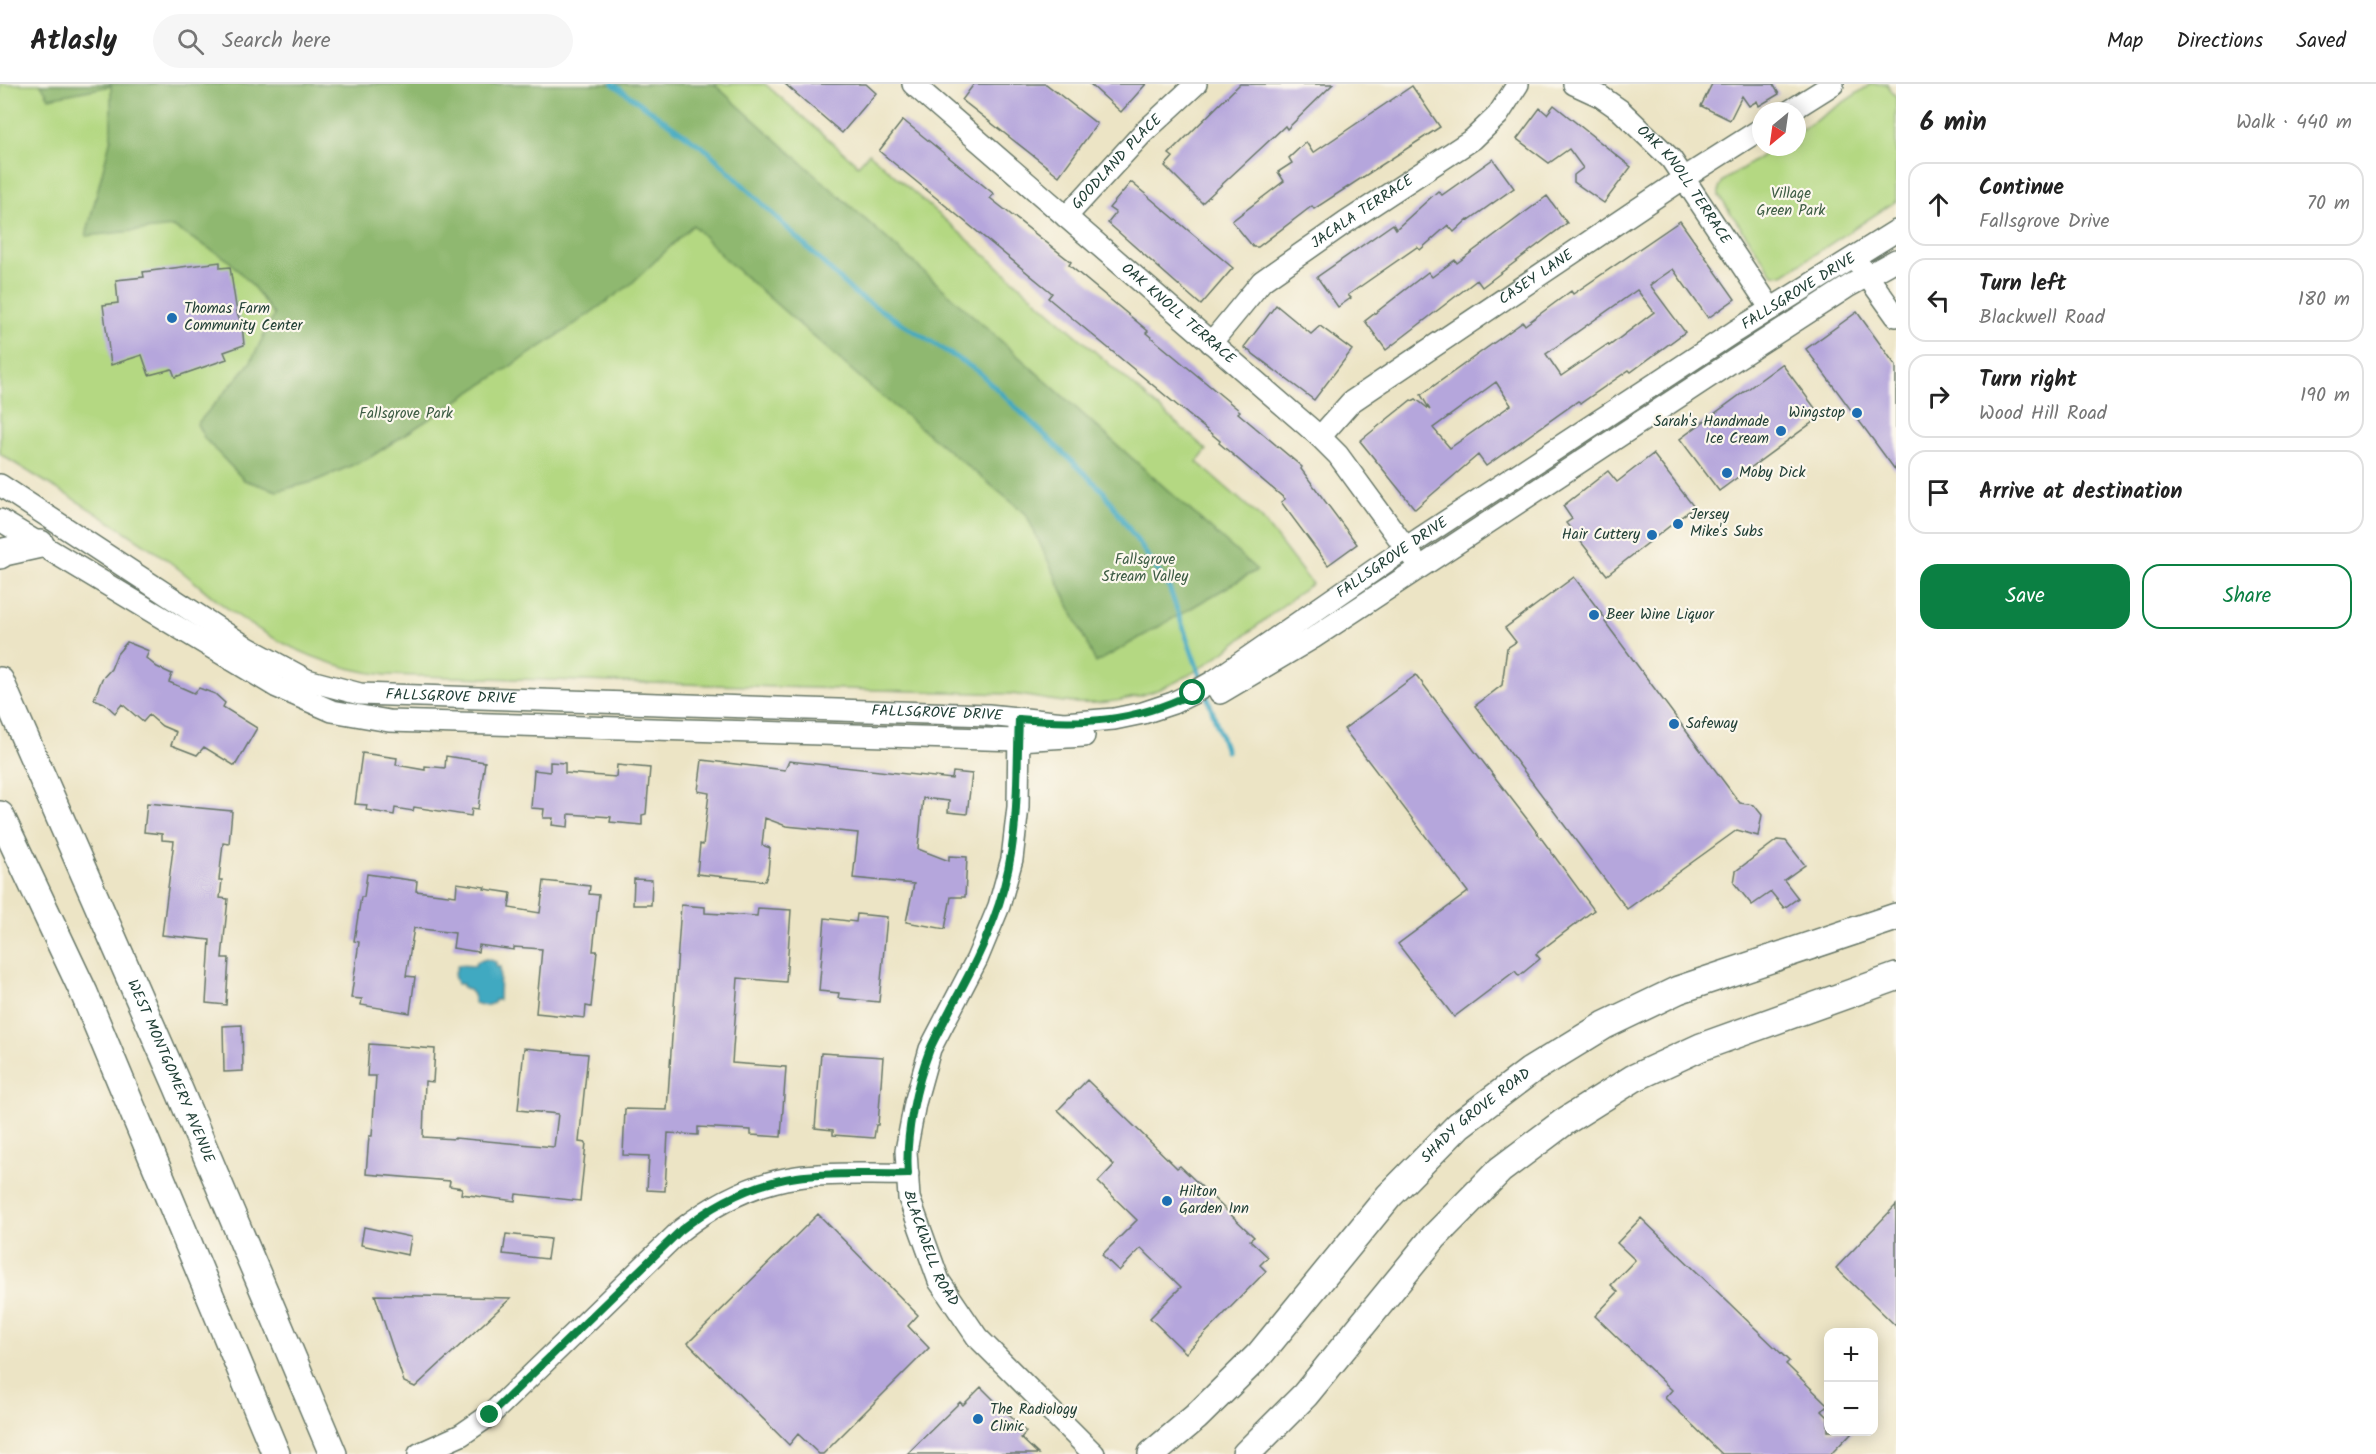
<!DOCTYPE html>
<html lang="en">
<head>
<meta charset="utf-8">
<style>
  :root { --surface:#fff; --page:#f6f6f6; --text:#222; --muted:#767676; --line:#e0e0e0; --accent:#0b8043 }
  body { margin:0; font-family:Kalam,sans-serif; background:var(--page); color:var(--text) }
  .controls { position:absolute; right:18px; bottom:18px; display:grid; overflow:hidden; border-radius:12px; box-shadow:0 3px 15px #0003 }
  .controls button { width:54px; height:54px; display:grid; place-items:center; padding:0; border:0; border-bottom:2px solid var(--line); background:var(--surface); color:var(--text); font:30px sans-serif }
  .compass { position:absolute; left:1752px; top:18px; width:54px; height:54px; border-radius:50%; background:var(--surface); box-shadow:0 3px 15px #0003; rotate:209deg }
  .stop { position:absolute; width:18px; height:18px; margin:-14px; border:4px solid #0b8043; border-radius:50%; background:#fff }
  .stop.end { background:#0b8043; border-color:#fff; box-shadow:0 2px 6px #0008 }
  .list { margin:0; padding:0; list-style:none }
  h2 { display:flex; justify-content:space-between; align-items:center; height:78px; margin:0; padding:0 24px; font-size:26px }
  h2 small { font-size:20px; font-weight:400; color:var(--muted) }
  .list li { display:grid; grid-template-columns:39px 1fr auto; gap:18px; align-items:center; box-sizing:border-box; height:84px; margin:0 12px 12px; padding:0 12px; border:2px solid var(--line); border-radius:18px }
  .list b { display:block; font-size:22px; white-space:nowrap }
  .list p { margin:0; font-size:20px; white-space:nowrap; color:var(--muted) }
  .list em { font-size:20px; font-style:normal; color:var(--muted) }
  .actions { display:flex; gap:12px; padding:18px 24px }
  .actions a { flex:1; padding:14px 0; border:2px solid var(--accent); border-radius:18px; text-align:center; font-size:21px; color:var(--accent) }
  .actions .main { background:var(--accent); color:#fff }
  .icon { flex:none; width:33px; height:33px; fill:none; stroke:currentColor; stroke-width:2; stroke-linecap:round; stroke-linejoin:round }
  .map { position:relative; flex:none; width:1896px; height:1370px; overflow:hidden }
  header { display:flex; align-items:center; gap:36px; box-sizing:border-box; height:84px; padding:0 30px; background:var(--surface); border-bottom:2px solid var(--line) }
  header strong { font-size:28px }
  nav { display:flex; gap:33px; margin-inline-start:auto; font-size:21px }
  .search { width:420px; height:54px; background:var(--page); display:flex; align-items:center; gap:15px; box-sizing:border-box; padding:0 21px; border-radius:33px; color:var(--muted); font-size:22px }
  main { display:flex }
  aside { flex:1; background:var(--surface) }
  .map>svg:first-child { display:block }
  .green { fill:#b4d882; stroke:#6a8a5b; stroke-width:1.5 }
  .forest { fill:#8fb870; stroke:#577a52; stroke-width:1.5 }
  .water { fill:#41a9c1; stroke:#30737a; stroke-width:1.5 }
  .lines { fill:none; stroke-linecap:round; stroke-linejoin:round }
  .stream { stroke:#41a9c1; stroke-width:5 }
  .building { fill:#b5a6dc; fill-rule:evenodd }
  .minor-casing { stroke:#677767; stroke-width:24 }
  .major-casing { stroke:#677767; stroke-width:30 }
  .minor { stroke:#fff; stroke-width:21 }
  .major { stroke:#fff; stroke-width:27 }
  .route { stroke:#0b8043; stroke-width:8 }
  .poi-dot { fill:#1f6fb2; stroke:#fbf7ec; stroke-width:2 }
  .labels { text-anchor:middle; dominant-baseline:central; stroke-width:4.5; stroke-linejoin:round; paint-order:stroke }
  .street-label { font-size:15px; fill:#1f3d34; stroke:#fbf7ec }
  .park-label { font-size:15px; fill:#3d5c44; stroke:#fbf7ec }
  .poi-label { font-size:15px; fill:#1f3d34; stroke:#fbf7ec; text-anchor:start }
</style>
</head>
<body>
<header>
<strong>Atlasly</strong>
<div class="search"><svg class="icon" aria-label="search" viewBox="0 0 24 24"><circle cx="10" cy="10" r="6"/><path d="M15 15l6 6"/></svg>Search here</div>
<nav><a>Map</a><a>Directions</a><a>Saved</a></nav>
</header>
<main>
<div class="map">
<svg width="1896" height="1370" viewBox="0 0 1896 1370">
  <rect width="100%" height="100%" fill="#fbf7ec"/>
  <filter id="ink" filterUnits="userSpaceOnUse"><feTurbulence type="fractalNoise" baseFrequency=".0167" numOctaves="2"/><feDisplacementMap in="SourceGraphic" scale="12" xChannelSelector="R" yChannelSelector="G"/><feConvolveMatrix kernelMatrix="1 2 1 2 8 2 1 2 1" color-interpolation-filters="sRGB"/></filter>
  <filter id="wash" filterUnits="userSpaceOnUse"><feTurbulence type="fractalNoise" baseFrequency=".008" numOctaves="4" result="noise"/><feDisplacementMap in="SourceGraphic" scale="24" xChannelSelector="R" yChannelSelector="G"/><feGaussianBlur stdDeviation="1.35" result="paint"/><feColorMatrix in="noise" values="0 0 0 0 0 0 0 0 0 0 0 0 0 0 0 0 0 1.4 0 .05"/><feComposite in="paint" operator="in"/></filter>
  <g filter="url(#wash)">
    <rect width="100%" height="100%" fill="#ece4c5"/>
    <path class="green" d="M0,0h765l93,81 11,-12 338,297 -10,12 65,57 50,65c-71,48 -121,114 -216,119 -29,2 -57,-6 -86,-9l-624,-19c-62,-7 -116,-34 -166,-72 -19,-15 -37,-32 -57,-46 -52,-37 -109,-69 -163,-103z
      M1871,0h16l9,13v104l-113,74 -10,-1 -54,-78v-8l4,-7 52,-34h22v-14z"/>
    <path class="forest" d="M41,0h673l543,486 -161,93 -70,-149 -154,-126 -147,-129 -32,-34 -63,60 -65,46 -196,127 -56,24 -36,9 -33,-11 -39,-41 -8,-15 53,-61 24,-48 -22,-30 -25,-26 -54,-32 -87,9 25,-98v-52l-62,12z"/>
    <path class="water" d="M486,875l10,3v5h4l-1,33h-4l-1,3 -9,3 -11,-3c1,-8 -3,-13 -11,-16v-3h-6l-3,-9 4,-10 17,1 1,-4z"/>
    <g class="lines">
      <path class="stream" d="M613,0l95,67 146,142 125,79 124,119 66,96 33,94
        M1206,609l20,58"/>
    </g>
    <g id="blocks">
      <path class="building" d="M785,0h81l10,9 -34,40z
        M974,0h72l51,40 -38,52 -97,-76z
        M1090,0h56l-25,28z
        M1240,0h93l-46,45 -2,-3 -83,77 -37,-37 8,-9 -4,-3z
        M1712,0h61l6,10 -20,12 -2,-5 -8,5 -7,-10 -12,24 -29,-14z
        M1412,2l28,41 -126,82 -2,-3 -54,41h-5l-21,-26 52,-40 -6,-9 14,-9 -3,-5 17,-16 7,11z
        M1554,21l77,62 -27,36 -30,-21v-7l9,-7 -14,-19 -20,14 -32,-24 23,-31 7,6z
        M903,36l91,74 -4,4 81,64 -2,3 79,66 -2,2 94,78 -2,2 64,54 -1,2 56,75 -29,21 -47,-63 4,-3 -66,-56 1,-2 -172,-143 4,-5 -173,-142z
        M1493,75l21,29 -45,32 -1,-1 -14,13 -6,-7 -28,25 -3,-3 -69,48 3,3 -13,9 -21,-30 76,-53 3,5 42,-38 4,4z
        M1131,98l102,86 -32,37 -93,-82 8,-10 -7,-5z
        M1547,112l20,27 -85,64 -5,-7 -91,70 -21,-29 63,-49 4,5 23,-17 2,3z
        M1680,137l55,78 -27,19 -35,-49 -23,16 35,47 -54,40 -2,-2 -48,33 -3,-2 -92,65 -8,-11 -63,54 -55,-68 51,-41 1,1 4,-2 14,11 -9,-15 102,-73 2,3 46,-34 2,3zM1637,206l17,22 -45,34 -1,-2 -47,32 -15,-22zM1496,298l15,23 -61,43 -17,-20z
        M220,178v6l10,-1 7,46 5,11 2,21 -20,7 3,7 -52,18 -3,-8 -23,6 -7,-20 -31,10 -8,-60 15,-2 -2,-23 28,-3 -1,-5z
        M1276,221l35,29 9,-8 32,24 -38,50 -70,-53z
        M1857,228l39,54v105l-90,-122z
        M1782,280l39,52 -102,75 -39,-52z
        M1653,370l41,53 -87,68 -41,-52 6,-4 -9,-13 45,-35 9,11z
        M1574,493l33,44 -2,1 131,176 4,5 14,2 8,10 -4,21 -21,-6 -110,79 -152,-203 27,-21 5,-37 9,-6 -11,-14z
        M127,558l22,9 -3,7 11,9 15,7 -3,8 25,11 5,-5 16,6 10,9 -2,4 34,21 -22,38 -31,-19 -7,8 -26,-10 5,-13 -14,-6 -13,-11 -6,7 -21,-18 -7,9 -11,-10 -10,-4 8,-20 9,-10 6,-15z
        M1416,591l111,144 67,91 -58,44 4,5 -21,17 -4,-5 -61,46 -56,-73 70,-52 -124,-163z
        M362,669l35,5 -1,7 29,5v-4l20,2 1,-12 39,6 -7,47 -6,-1 -1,8 -57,-9 -1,4 -18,-3 -1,7 -28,-5 1,-5 -12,-1z
        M702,676l83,10 4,-9 163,18 1,-7 19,2 -5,40 -19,-2 1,-11 -26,-3 -5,51 31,12v-5l18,1 -2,40h-14l-6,32 -39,-7 8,-38 -61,-6 5,-45 -72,-7 -21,-8 -3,27 8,3 -2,25 -3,8 -68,-7 3,-30 3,1 6,-52 -11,-2z
        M550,678l15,1v10l51,4 1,-12 33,3 -4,46 -4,1v10l-32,-3 1,-5 -42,-3 -1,13 -16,-2 1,-7h-10l1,-9 -13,-1 3,-38 16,2z
        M147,719l85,8 -3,33 -6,-1 -4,37h3l-2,18 8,1 -6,59h7l-3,47 -20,-2 4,-63 -48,-5 12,-94 -12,-1v-6l-18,-2z
        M1777,756l9,1 19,24 -21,15 14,18 -14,10 -13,-16 -19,13 -18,-22 2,-12z
        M367,790l50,7 -1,10 40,5 1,-13 28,4 -1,2 27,4 -2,15 31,5 4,-32 46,5 -1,8 10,1 -6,56h4l-6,56 -5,-1 -1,12 -49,-5 6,-64 -28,-2v3l-35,-5 -1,7 -25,-4 2,-15 -41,-5 -8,48 9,1 -5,36 -49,-8 1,-6 -11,-1 8,-56 -5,-1 7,-44h3z
        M634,795l18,1 -1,25h-18z
        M681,821l24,2v6l52,3 1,-8 33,2 -5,72 -48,-4 -6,85 54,4 -5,70 -30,-2v-5l-53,-3v8l-30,-2 -3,58 -18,-1 2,-34 -26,-1 2,-46 42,1z
        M857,830l30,3 -8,85 -41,-4 1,-5 -20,-2 6,-73 31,4z
        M242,941l1,46 -19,1 -1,-46z
        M369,960l66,5 -2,33 -8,-1 -2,56 32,2v-1l99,9 4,-33 -40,-4 6,-62 64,6 -9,88 7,1 -6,58 -64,-7 -1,7 -54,-7 1,-6 -13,-2 1,-5 -84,-7 3,-38h3l4,-60h-9z
        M821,969l62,4 -5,68h-2l-2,13 -41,-3v-5l-18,-2z
        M1087,996l90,88 3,-2 74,71 -4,3 18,17 -8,8 6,6 -80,82 -36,-35 31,-31 -40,-39 -22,23 -17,-16 35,-35 -39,-38 16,-17 -56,-55z
        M1896,1121v121l-60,-58z
        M818,1130l100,101 -10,11 21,22 -106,106h-4l-21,-20 -9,11 -101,-102z
        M1641,1134l148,143 -3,3 42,41 -6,6 6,6v14h25l-22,23h-109l-57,-56 7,-8 -77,-74 23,-24 -7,-7 24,-25 -18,-17z
        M364,1143l47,10 -3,18 -47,-10z
        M506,1150l44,5 -3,20 -44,-5z
        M375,1211l136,3 -96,89 -11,-5z
        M981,1303l45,45 -5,6 17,16h-131l53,-52 3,3z"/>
    </g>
  </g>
  <g filter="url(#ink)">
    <use href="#blocks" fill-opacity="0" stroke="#677767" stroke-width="1.5"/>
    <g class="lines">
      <defs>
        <g id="minor">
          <path id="s1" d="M913,0l407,353 18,18 76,104"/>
          <path id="s2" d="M1574,0l26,12 20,14 51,49 100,150"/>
          <path d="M1790,27l43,-27"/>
          <path id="s3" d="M1066,133l76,-83 54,-50"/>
          <path d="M1861,183l35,49"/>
          <path id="s4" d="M1211,259l51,-62 83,-58 128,-84 25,-24 20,-31"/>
          <path id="s5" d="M1320,353l31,-35 333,-224 77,-49"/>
          <path id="s6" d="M0,401l248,163 59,32 53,14 628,21 76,8 50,-4 29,-6 30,-10 20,-10 21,-12 205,-142 315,-207 162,-101"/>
          <path d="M0,436l277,167 55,24 57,10 629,19 66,-4"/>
          <path d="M1220,609l93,-55 423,-279 113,-73 47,-26"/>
          <path id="s7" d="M1019,641l-1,82 -6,52 -13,47 -22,53 -47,90 -15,54 -9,48 3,47 30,83 38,56 117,117"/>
          <path d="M419,1370l42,-19 29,-20 191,-185c33,-26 73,-47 116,-53 34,-5 76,-2 111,-3"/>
        </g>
        <g id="major">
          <path d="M0,471l4,-3 36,-8"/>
          <path id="s8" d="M0,597l177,404 156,369"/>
          <path d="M0,731l84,178 192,461"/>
          <path id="s9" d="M1152,1370l44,-37 64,-63 129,-158 70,-71 71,-54 75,-46 73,-35 218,-73"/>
          <path d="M1246,1370l59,-59 129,-158 66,-67 64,-48 70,-44 67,-31 195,-70"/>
        </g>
      </defs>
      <use href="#minor" class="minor-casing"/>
      <use href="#major" class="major-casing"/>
      <use href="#minor" class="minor"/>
      <use href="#major" class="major"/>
    </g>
  </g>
  <g class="lines" filter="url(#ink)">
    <path class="route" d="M490,1331l191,-185c33,-26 73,-47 116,-53 34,-5 76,-2 111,-3 -3,-38 8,-89 22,-125 6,-14 14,-27 21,-41 18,-33 36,-67 48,-104 21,-65 17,-118 20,-185 64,6 116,3 174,-26"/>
  </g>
  <g class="poi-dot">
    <circle cx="172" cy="234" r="6"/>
    <circle cx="1857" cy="329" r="6"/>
    <circle cx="1781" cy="347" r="6"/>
    <circle cx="1727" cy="389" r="6"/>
    <circle cx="1678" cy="440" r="6"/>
    <circle cx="1652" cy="451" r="6"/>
    <circle cx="1594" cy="531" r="6"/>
    <circle cx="1674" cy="640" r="6"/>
    <circle cx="1167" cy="1117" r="6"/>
    <circle cx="978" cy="1335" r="6"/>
  </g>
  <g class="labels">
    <g class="street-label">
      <text stroke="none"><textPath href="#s3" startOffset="75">GOODLAND PLACE</textPath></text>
      <text stroke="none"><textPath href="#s2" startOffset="152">OAK KNOLL TERRACE</textPath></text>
      <text stroke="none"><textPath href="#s4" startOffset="202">JACALA TERRACE</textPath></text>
      <text stroke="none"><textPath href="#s5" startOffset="270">CASEY LANE</textPath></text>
      <text stroke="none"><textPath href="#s6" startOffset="1984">FALLSGROVE DRIVE</textPath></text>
      <text stroke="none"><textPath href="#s1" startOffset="351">OAK KNOLL TERRACE</textPath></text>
      <text stroke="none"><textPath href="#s6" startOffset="1498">FALLSGROVE DRIVE</textPath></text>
      <text stroke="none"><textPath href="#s6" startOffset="510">FALLSGROVE DRIVE</textPath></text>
      <text stroke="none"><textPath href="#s6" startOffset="996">FALLSGROVE DRIVE</textPath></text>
      <text stroke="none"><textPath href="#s8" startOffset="426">WEST MONTGOMERY AVENUE</textPath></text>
      <text stroke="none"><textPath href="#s9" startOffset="470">SHADY GROVE ROAD</textPath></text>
      <text stroke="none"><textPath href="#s7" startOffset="549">BLACKWELL ROAD</textPath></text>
    </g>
    <g class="park-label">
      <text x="1791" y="110">Village<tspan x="1791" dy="17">Green Park</tspan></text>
      <text x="406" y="330">Fallsgrove Park</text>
      <text x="1145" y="476">Fallsgrove<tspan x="1145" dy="17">Stream Valley</tspan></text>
    </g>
    <g class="poi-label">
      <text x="184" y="225">Thomas Farm<tspan x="184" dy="17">Community Center</tspan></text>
      <text x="1845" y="329" text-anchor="end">Wingstop</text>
      <text x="1769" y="338" text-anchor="end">Sarah's Handmade<tspan x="1769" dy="17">Ice Cream</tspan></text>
      <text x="1739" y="389">Moby Dick</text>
      <text x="1690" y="431">Jersey<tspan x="1690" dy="17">Mike's Subs</tspan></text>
      <text x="1640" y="451" text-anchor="end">Hair Cuttery</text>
      <text x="1606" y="531">Beer Wine Liquor</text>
      <text x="1686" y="640">Safeway</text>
      <text x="1179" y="1108">Hilton<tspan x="1179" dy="17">Garden Inn</tspan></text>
      <text x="990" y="1326">The Radiology<tspan x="990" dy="17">Clinic</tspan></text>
    </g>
  </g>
</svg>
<div class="controls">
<button>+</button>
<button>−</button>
</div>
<svg class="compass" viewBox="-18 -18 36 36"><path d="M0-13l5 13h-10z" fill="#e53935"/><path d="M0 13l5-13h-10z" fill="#767676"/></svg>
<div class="stop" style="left:1193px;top:609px"></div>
<div class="stop end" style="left:490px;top:1331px"></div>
</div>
<aside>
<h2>6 min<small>Walk · 440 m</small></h2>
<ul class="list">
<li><svg class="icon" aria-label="ahead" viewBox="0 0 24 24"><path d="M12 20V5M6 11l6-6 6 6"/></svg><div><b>Continue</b><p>Fallsgrove Drive</p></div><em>70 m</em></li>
<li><svg class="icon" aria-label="left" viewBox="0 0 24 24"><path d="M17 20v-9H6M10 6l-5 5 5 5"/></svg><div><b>Turn left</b><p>Blackwell Road</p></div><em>180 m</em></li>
<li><svg class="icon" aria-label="right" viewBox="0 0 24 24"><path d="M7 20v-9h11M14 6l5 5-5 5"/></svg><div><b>Turn right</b><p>Wood Hill Road</p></div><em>190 m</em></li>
<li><svg class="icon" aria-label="arrive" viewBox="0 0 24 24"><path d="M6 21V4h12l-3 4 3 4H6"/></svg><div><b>Arrive at destination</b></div></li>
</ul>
<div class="actions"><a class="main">Save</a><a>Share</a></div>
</aside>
</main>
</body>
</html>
